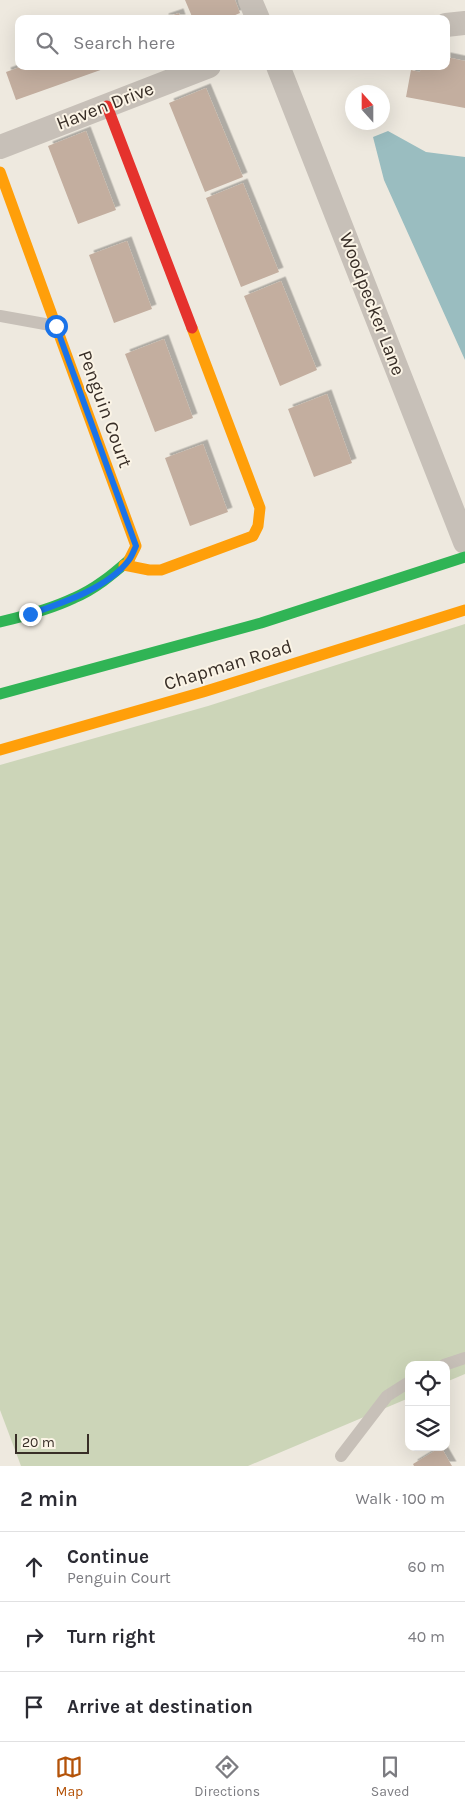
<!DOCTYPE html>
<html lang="en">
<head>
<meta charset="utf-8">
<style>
  :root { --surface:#fff; --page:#f2f2f3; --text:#2b2b33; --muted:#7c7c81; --line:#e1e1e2; --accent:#b45309 }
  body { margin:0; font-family:Karla,sans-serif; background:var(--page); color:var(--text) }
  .controls { position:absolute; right:15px; bottom:15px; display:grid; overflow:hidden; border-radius:10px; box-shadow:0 5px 20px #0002 }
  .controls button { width:45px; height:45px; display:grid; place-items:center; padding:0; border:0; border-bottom:1px solid var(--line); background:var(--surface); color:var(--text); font:25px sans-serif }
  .compass { position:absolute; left:345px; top:85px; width:45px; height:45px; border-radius:50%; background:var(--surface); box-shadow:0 5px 20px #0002; rotate:339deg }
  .scale { position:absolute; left:15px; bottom:12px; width:74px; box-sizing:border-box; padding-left:5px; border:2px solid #382e27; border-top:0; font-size:14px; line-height:18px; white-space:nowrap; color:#382e27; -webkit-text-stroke:4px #fbf4e6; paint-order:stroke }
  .stop { position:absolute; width:15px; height:15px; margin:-11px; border:4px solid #1a73e8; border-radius:50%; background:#fff }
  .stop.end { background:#1a73e8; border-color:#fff; box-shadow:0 1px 5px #0008 }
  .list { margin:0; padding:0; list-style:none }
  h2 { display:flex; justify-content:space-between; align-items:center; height:65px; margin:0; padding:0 20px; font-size:21px }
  h2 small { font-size:16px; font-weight:400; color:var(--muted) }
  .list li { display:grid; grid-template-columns:32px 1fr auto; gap:15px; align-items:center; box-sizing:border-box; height:70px; padding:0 20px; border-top:1px solid var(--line) }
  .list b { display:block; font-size:19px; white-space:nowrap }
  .list p { margin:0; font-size:16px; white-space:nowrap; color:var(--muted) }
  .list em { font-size:16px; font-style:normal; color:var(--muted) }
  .icon { flex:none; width:28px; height:28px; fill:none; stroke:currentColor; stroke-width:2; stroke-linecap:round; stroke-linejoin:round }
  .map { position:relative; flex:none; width:465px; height:1466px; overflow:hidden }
  .search { position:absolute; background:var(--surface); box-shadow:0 5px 20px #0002; left:15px; right:15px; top:15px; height:55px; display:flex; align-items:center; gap:12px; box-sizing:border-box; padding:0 18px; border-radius:10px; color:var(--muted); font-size:19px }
  .sheet { height:275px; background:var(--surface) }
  nav { display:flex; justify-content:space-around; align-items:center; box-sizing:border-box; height:70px; border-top:1px solid var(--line); background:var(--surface); font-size:14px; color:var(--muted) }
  nav a { display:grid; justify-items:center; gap:2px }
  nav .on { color:var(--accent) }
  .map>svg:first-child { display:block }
  .green { fill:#ccd5b8 }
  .water { fill:#9abdc0 }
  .building { fill:#c3ae9f; filter:url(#shadow) }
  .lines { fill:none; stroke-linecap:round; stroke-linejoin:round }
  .lane { stroke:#c7c0b8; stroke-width:12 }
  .street { stroke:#c7c0b8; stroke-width:24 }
  .fast { stroke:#30b455; stroke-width:11 }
  .slow { stroke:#ff9f0a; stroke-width:11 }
  .jam { stroke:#e5322d; stroke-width:11 }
  .route { stroke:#1a73e8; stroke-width:6 }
  .labels { text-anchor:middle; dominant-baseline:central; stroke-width:4; stroke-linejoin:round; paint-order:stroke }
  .street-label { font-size:19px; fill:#382e27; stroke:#fbf4e6 }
</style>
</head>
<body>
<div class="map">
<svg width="465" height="1466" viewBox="0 0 465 1466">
  <defs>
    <filter id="shadow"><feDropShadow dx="4.5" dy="-4.5" stdDeviation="0" flood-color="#0004"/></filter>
  </defs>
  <rect width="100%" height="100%" fill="#eee9df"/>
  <path class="green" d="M465,624v750l-19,8v-17h-37v33l-161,68h-227l-21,-56v-645l208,-59z"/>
  <path class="water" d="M388,131l38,21 39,5v203l-81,-180 -11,-43z"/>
  <path class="building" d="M185,0h50l5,13 -14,6h-33z
    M179,13l2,6h-17v-1z
    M446,57l19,4v47l-59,-11 5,-27 9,2 1,-6h25z
    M23,66h86v1l-93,33 -10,-28z
    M206,88l37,89 -38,15 -36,-89z
    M86,131l30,79 -38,14 -30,-78z
    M243,183l36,89 -38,15 -35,-89z
    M127,241l25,68 -38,14 -25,-68z
    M281,281l36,89 -37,16 -36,-90z
    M164,339l29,79 -38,14 -30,-78z
    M327,394l25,69 -38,14 -26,-68z
    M203,444l25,68 -38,14 -25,-68z
    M441,1447l11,19h-38l-1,-2z"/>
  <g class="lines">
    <path class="lane" d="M0,316l56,10
      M444,1365l21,-7
      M341,1456l46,-60 22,-14"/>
    <path class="street" d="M250,0l8,19
      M446,25l19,-2
      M278,66l187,476
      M0,147l209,-81"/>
    <path class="fast" d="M0,622c25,-6 51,-13 74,-24 21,-9 38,-23 55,-38
      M0,694l261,-71 204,-66"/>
    <path class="slow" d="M0,172l136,374 -7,14
      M124,565l25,5h12l92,-34 5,-10 2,-18 -68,-180
      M0,750l203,-58 262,-82"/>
    <path class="jam" d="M107,106l85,222"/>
  </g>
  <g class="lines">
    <path class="route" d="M30,614c32,-11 78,-26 99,-54 3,-4 5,-10 7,-14l-80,-220"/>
  </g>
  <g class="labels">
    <g class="street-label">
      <text transform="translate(105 106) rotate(-21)">Haven Drive</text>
      <text transform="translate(372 304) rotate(69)">Woodpecker Lane</text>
      <text transform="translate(105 409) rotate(70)">Penguin Court</text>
      <text transform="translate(228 665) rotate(-17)">Chapman Road</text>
    </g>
  </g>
</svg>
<div class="controls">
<button><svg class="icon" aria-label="locate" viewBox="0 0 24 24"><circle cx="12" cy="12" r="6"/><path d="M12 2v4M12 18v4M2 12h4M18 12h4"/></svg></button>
<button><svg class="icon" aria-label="layers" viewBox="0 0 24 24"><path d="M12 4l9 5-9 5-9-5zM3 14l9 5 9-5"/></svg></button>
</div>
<svg class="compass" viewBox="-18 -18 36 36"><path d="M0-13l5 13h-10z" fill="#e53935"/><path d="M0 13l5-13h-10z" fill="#7c7c81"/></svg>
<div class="scale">20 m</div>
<div class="stop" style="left:56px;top:326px"></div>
<div class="stop end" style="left:30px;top:614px"></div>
<div class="search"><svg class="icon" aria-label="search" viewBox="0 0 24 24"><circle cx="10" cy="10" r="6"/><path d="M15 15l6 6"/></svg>Search here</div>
</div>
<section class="sheet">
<h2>2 min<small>Walk · 100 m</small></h2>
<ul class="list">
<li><svg class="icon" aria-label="ahead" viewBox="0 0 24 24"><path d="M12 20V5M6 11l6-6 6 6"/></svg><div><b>Continue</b><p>Penguin Court</p></div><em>60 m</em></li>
<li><svg class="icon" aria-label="right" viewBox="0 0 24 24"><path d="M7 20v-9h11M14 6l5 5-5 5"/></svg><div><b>Turn right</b></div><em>40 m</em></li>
<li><svg class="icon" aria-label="arrive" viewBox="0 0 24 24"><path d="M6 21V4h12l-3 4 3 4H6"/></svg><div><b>Arrive at destination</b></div></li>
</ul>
</section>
<nav>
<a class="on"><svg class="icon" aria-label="map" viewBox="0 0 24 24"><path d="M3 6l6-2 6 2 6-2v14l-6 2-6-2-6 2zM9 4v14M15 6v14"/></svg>Map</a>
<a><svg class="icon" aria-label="directions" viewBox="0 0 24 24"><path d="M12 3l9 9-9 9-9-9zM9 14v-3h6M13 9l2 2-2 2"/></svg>Directions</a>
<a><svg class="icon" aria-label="saved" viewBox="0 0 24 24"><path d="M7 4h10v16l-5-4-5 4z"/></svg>Saved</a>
</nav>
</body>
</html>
